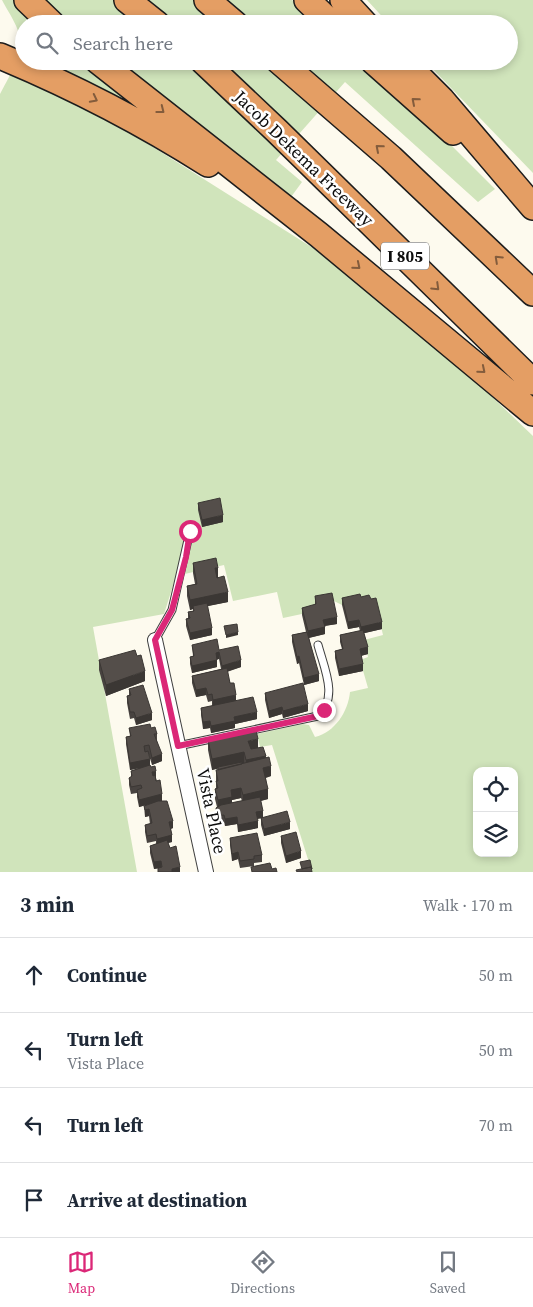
<!DOCTYPE html>
<html lang="en">
<head>
<meta charset="utf-8">
<style>
  :root { --surface:#fff; --page:#f2f2f3; --text:#1f2937; --muted:#747a83; --line:#e0e1e3; --accent:#db2777 }
  body { margin:0; font-family:"Source Serif 4",serif; background:var(--page); color:var(--text) }
  .controls { position:absolute; right:15px; bottom:15px; display:grid; overflow:hidden; border-radius:10px; box-shadow:0 2px 8px #0003 }
  .controls button { width:45px; height:45px; display:grid; place-items:center; padding:0; border:0; border-bottom:1px solid var(--line); background:var(--surface); color:var(--text); font:25px sans-serif }
  .stop { position:absolute; width:15px; height:15px; margin:-11px; border:4px solid #db2777; border-radius:50%; background:#fff }
  .stop.end { background:#db2777; border-color:#fff; box-shadow:0 1px 5px #0008 }
  .list { margin:0; padding:0; list-style:none }
  h2 { display:flex; justify-content:space-between; align-items:center; height:65px; margin:0; padding:0 20px; font-size:21px }
  h2 small { font-size:16px; font-weight:400; color:var(--muted) }
  .list li { display:grid; grid-template-columns:32px 1fr auto; gap:15px; align-items:center; box-sizing:border-box; height:75px; padding:0 20px; border-top:1px solid var(--line) }
  .list b { display:block; font-size:19px; white-space:nowrap }
  .list p { margin:0; font-size:16px; white-space:nowrap; color:var(--muted) }
  .list em { font-size:16px; font-style:normal; color:var(--muted) }
  .icon { flex:none; width:28px; height:28px; fill:none; stroke:currentColor; stroke-width:2; stroke-linecap:round; stroke-linejoin:round }
  .map { position:relative; flex:none; width:533px; height:872px; overflow:hidden }
  .search { position:absolute; background:var(--surface); box-shadow:0 2px 8px #0003; left:15px; right:15px; top:15px; height:55px; display:flex; align-items:center; gap:12px; box-sizing:border-box; padding:0 18px; border-radius:28px; color:var(--muted); font-size:19px }
  .sheet { height:365px; background:var(--surface) }
  nav { display:flex; justify-content:space-around; align-items:center; box-sizing:border-box; height:70px; border-top:1px solid var(--line); background:var(--surface); font-size:14px; color:var(--muted) }
  nav a { display:grid; justify-items:center; gap:2px }
  nav .on { color:var(--accent) }
  .map>svg:first-child { display:block }
  .grass { fill:#d0e4bb; fill-rule:evenodd }
  .lines { fill:none; stroke-linecap:round; stroke-linejoin:round }
  .service-casing { stroke:#3f3f3f; stroke-width:9 }
  .minor-casing { stroke:#3f3f3f; stroke-width:16 }
  .motorway-casing { stroke:#1d1d1d; stroke-width:28 }
  .service { stroke:#fff; stroke-width:7 }
  .minor { stroke:#fff; stroke-width:14 }
  .motorway { stroke:#e49e64; stroke-width:25 }
  .wall { fill:#484340; fill-rule:evenodd }
  .shaded-wall { fill:#3b3734 }
  .building { fill:#544e4a; stroke:#3b3734 }
  .oneway { stroke:#835c3c }
  .route { stroke:#db2777; stroke-width:6 }
  .labels { text-anchor:middle; dominant-baseline:central; stroke-width:5; stroke-linejoin:round; paint-order:stroke }
  .shield { fill:#fff; stroke:#555; stroke-width:1 }
  .shield-label { font-size:16px; font-weight:bold; fill:#0c0c0c }
  .street-label { font-size:18px; fill:#0c0c0c; stroke:#fff }
</style>
</head>
<body>
<div class="map">
<svg width="533" height="872" viewBox="0 0 533 872">
  <rect width="100%" height="100%" fill="#fdfaee"/>
  <path class="grass" d="M2,0h290l26,24h-294v37h335l88,80 48,48 -17,13 -133,-120 -69,78 26,22 -11,15 -156,-118 -28,39 206,130 152,123 68,65v436h-221l-40,-127 -12,2 -3,-13 46,-10 6,1 6,12c20,-5 33,-25 35,-45l18,-4 -8,-28 8,-3 -4,-17 19,-5 -7,-30h-34l-10,-5 -16,11 -33,7 -6,-26 -44,9 -9,-36 -48,11 -12,38 -71,13 44,245h-137v-778c8,-15 20,-35 20,-51 1,-14 -12,-31 -18,-43zM477,771h37v82h-37z
    M367,0h166v173l-108,-112h84v-37h-120z"/>
  <g class="lines">
    <defs>
      <path id="service" d="M155,640l17,-30 18,-79
        M178,746l140,-30c21,-18 6,-48 0,-71"/>
      <path id="minor" d="M155,640l51,232"/>
      <path id="motorway" d="M27,0l25,24
        M127,0l30,24
        M207,0l28,24
        M307,0l25,24
        M343,0l22,24
        M0,56c72,30 142,66 208,108
        M98,61l221,174 214,178
        M203,61l74,70 256,251
        M279,61l112,97 142,135
        M373,61l80,71
        M403,61l39,39 91,107"/>
    </defs>
    <use href="#service" class="service-casing"/>
    <use href="#minor" class="minor-casing"/>
    <use href="#motorway" class="motorway-casing"/>
    <use href="#service" class="service"/>
    <use href="#minor" class="minor"/>
    <use href="#motorway" class="motorway"/>
  </g>
  <path class="wall" d="M198,503l25,19 -21,5 -4,-17z
    M193,563l25,15 10,24 -21,4 5,29 -22,5 -4,-14v-7l2,-1v-6l5,-1v-2l-3,1 -3,-14v-10l8,-2 -2,-11z
    M315,596l22,28 -12,2v8l-16,4 10,43 -15,4 -5,-22 -2,1 -5,-22v-7l14,-3 -4,-17v-7l13,-3z
    M361,597l21,32 -18,4 4,21 -7,2 2,15 -24,5 -4,-18v-7l7,-2 -2,-7v-7l20,-4 -1,-4 -11,2 -6,-24v-7z
    M192,645l27,5 22,17 -14,5 3,11 6,17 21,19 -22,5v4l-24,5 -1,-5 -7,1 -2,-14v-7l11,-2v-5l-4,1 -2,-7 -10,2 -4,-14v-7l29,-7 -2,-10h-2v8l-25,6 -2,-9v-7l3,-1z
    M99,660l46,21 -39,15 -7,-26z
    M129,689l23,31 -16,5 -2,-7 -4,1 -3,-16v-7l2,-1z
    M265,693l43,18 -25,7 -1,-4 -13,4 -4,-18z
    M129,728h22l6,6v7l5,20 -10,4 -4,-13 2,13 6,13 6,23 11,27 -2,1 1,13 -4,1 12,29h-22v-4l-4,1 -4,-16v-7l6,-2v-3l-9,2 -2,-11v-7l5,-1 -1,-8 -4,1 -1,-11 5,-2 -10,3 -2,-10v-4l-6,1 -2,-9v-7l2,-1v-6l8,-3 -9,2 -4,-26v-7l4,-1z
    M224,736l34,12 8,9 5,19 -5,2 2,21 -7,2 2,16 27,12 -26,7 -3,-11v-7l-4,1 1,9 -20,4 -1,-8 -12,2 -1,-4 -7,1 -1,-8v-7l1,-1 -2,-8v-10l1,-1v-18h2v-2l-6,2 -4,-20v-10zM241,798l1,3 -10,2v-3z
    M281,836l20,22 -15,5 -5,-20z
    M230,838l32,17v7l-8,1v3l-14,2 -2,-9 -6,2 -2,-16z"/>
  <path class="shaded-wall" d="M223,515v7l-21,5v-7z
    M215,568h3v10l-3,1z
    M228,592v10l-34,7 -1,-3v3l-3,1v-10z
    M337,617v7l-14,2v-6z
    M359,620v7l-11,2v-7z
    M382,622v7l-21,5v-7z
    M325,627v7l-17,4v-7z
    M212,628v7l-22,5v-7z
    M238,632v3l-12,3v-3z
    M368,647v7l-8,2v-7z
    M219,652v7l-3,1v-7z
    M299,656v7l-2,1v-7z
    M217,660v7l-25,6v-7z
    M241,660v7l-19,6v-7z
    M363,664v7l-24,5v-7z
    M145,671v10l-39,15v-11z
    M319,674v7l-15,4v-7z
    M206,688v7l-10,2v-7z
    M236,695v7l-23,5v-7z
    M308,704v7l-25,7v-7z
    M282,707v7l-13,4v-7z
    M257,712v7l-22,5v4l-24,5v-7l23,-9z
    M152,713v7l-16,5v-7z
    M210,721v7l-7,1v-7z
    M258,739v10l-10,2v-10z
    M244,752v11l-32,7v-11z
    M162,754v7l-10,4v-7z
    M266,756v10l-20,4v-10z
    M150,759v7l-20,4v-7z
    M271,766v10l-8,2v-10z
    M156,771v7l-4,1v-7z
    M241,788v10l-9,2v7l-14,3v-10l13,-10z
    M268,789v10l-25,6v-10z
    M162,794v7l-23,6v-7z
    M149,809v7l-4,1v-7z
    M263,811v7l-7,1v-7z
    M237,817v7l-12,2v-7z
    M173,821v7l-4,1v-7z
    M258,821v7l-20,4v-7z
    M290,822v7l-26,7v-7z
    M172,835v7l-15,3v-6z
    M301,851v7l-15,5v-7z
    M238,852v7l-6,2v-7z
    M161,861v7l-7,1v-7z
    M180,867v5h-8v-3z"/>
  <path class="building" d="M220,498l3,17 -21,5 -4,-17z
    M216,558l2,10h-3l2,10 7,-2 4,16 -38,8 -3,-14 10,-2 -4,-21z
    M332,593l5,24 -14,3 2,7 -17,4 -6,-23 14,-4 -1,-8z
    M360,594l1,3 8,-2 2,4 5,-1 6,24 -21,5 -2,-7 -11,2 -6,-24z
    M207,603l5,25 -22,5 -4,-14 4,-1 -2,-6 6,-1 -1,-5z
    M237,624l1,8 -12,3 -2,-9z
    M363,630l5,17 -8,2 3,15 -24,5 -4,-18 8,-2 -3,-14z
    M307,632l12,42 -15,4 -5,-22 -2,1 -5,-22z
    M217,639l2,11 19,-4 3,14 -19,6 -3,-14 -3,1 1,7 -25,6 -2,-9 4,-1 -2,-11z
    M135,650l2,6 4,-1 4,16 -39,14 -7,-25z
    M227,668l3,15h4l2,12 -23,5 -1,-6 -4,1 -2,-7 -10,2 -4,-14z
    M303,683l5,21 -25,7 -1,-4 -13,4 -4,-18z
    M143,685l9,28 -16,5 -2,-6h-4l-3,-16 4,-1 -2,-6z
    M253,697l4,15 -23,5 1,4 -24,5 -1,-5 -7,1 -2,-14z
    M150,724l1,4 4,-1 2,7h-3l8,20 -10,4 -3,-13 -5,1 1,6 3,-1 2,8 -20,4 -4,-26 5,-1 -2,-8z
    M256,730l2,9 -10,2 3,8 12,-2 3,9 -20,4 -2,-8 -32,7 -4,-19 16,-6v2z
    M269,757l2,9 -8,2 5,21 -25,6 -2,-7 -10,2 1,7 -14,3 -3,-11 3,-1 -2,-7h2l-2,-11z
    M242,762v2l-24,6v-3z
    M150,765l1,2 4,-1 1,5 -4,1 1,4 2,-1 1,6 4,-1 2,14 -23,6 -2,-10 5,-2 -1,-3 -10,2 -2,-9 3,-2 -1,-5z
    M260,797l3,14 -7,1 2,9 -20,4 -1,-8 -12,2 -1,-4 -7,1 -1,-8 5,-3z
    M158,801h9l6,20 -4,1 3,13 -15,4 -1,-5 -9,2 -2,-11 7,-2 -3,-14 -4,1 -1,-4z
    M287,811l3,11 -26,7 -3,-11z
    M296,832l5,19 -15,5 -5,-20z
    M257,833l5,22 -8,1v3l-14,2 -2,-9 -6,2 -2,-16z
    M167,840l3,8 6,-2 4,21 -8,2v3h-14v-4l4,-1 -1,-6 -7,1 -4,-16z
    M310,860l2,9 -1,-2 -9,2 -2,-7z
    M270,863l2,6 4,-1 1,4h-25l-1,-5z
    M311,867l1,5h-15l-1,-2z"/>
  <defs><path id="oneway-chevron" d="M-2-3.5L2.5 0L-2 3.5" fill="none" stroke-width="1.6" stroke-linecap="round" stroke-linejoin="round" transform="scale(1.25)"/></defs>
  <g class="oneway">
    <use href="#oneway-chevron" transform="translate(94 99) rotate(27)"/>
    <use href="#oneway-chevron" transform="translate(415 101) rotate(-139)"/>
    <use href="#oneway-chevron" transform="translate(161 110) rotate(38)"/>
    <use href="#oneway-chevron" transform="translate(379 148) rotate(-139)"/>
    <use href="#oneway-chevron" transform="translate(498 259) rotate(-137)"/>
    <use href="#oneway-chevron" transform="translate(357 266) rotate(40)"/>
    <use href="#oneway-chevron" transform="translate(436 287) rotate(44)"/>
    <use href="#oneway-chevron" transform="translate(482 370) rotate(40)"/>
  </g>
  <g class="lines">
    <path class="route" d="M190,531l-4,26 -14,53 -17,30 23,106 140,-30 6,-6"/>
  </g>
  <g class="labels">
    <rect class="shield" x="381" y="242.5" width="48" height="27" rx="4"/>
    <g class="shield-label">
      <text x="405" y="256">I 805</text>
    </g>
    <g class="street-label">
      <text transform="translate(304 158) rotate(44)">Jacob Dekema Freeway</text>
      <text transform="translate(212 811) rotate(78)">Vista Place</text>
    </g>
  </g>
</svg>
<div class="controls">
<button><svg class="icon" aria-label="locate" viewBox="0 0 24 24"><circle cx="12" cy="12" r="6"/><path d="M12 2v4M12 18v4M2 12h4M18 12h4"/></svg></button>
<button><svg class="icon" aria-label="layers" viewBox="0 0 24 24"><path d="M12 4l9 5-9 5-9-5zM3 14l9 5 9-5"/></svg></button>
</div>
<div class="stop" style="left:190px;top:531px"></div>
<div class="stop end" style="left:324px;top:710px"></div>
<div class="search"><svg class="icon" aria-label="search" viewBox="0 0 24 24"><circle cx="10" cy="10" r="6"/><path d="M15 15l6 6"/></svg>Search here</div>
</div>
<section class="sheet">
<h2>3 min<small>Walk · 170 m</small></h2>
<ul class="list">
<li><svg class="icon" aria-label="ahead" viewBox="0 0 24 24"><path d="M12 20V5M6 11l6-6 6 6"/></svg><div><b>Continue</b></div><em>50 m</em></li>
<li><svg class="icon" aria-label="left" viewBox="0 0 24 24"><path d="M17 20v-9H6M10 6l-5 5 5 5"/></svg><div><b>Turn left</b><p>Vista Place</p></div><em>50 m</em></li>
<li><svg class="icon" aria-label="left" viewBox="0 0 24 24"><path d="M17 20v-9H6M10 6l-5 5 5 5"/></svg><div><b>Turn left</b></div><em>70 m</em></li>
<li><svg class="icon" aria-label="arrive" viewBox="0 0 24 24"><path d="M6 21V4h12l-3 4 3 4H6"/></svg><div><b>Arrive at destination</b></div></li>
</ul>
</section>
<nav>
<a class="on"><svg class="icon" aria-label="map" viewBox="0 0 24 24"><path d="M3 6l6-2 6 2 6-2v14l-6 2-6-2-6 2zM9 4v14M15 6v14"/></svg>Map</a>
<a><svg class="icon" aria-label="directions" viewBox="0 0 24 24"><path d="M12 3l9 9-9 9-9-9zM9 14v-3h6M13 9l2 2-2 2"/></svg>Directions</a>
<a><svg class="icon" aria-label="saved" viewBox="0 0 24 24"><path d="M7 4h10v16l-5-4-5 4z"/></svg>Saved</a>
</nav>
</body>
</html>
